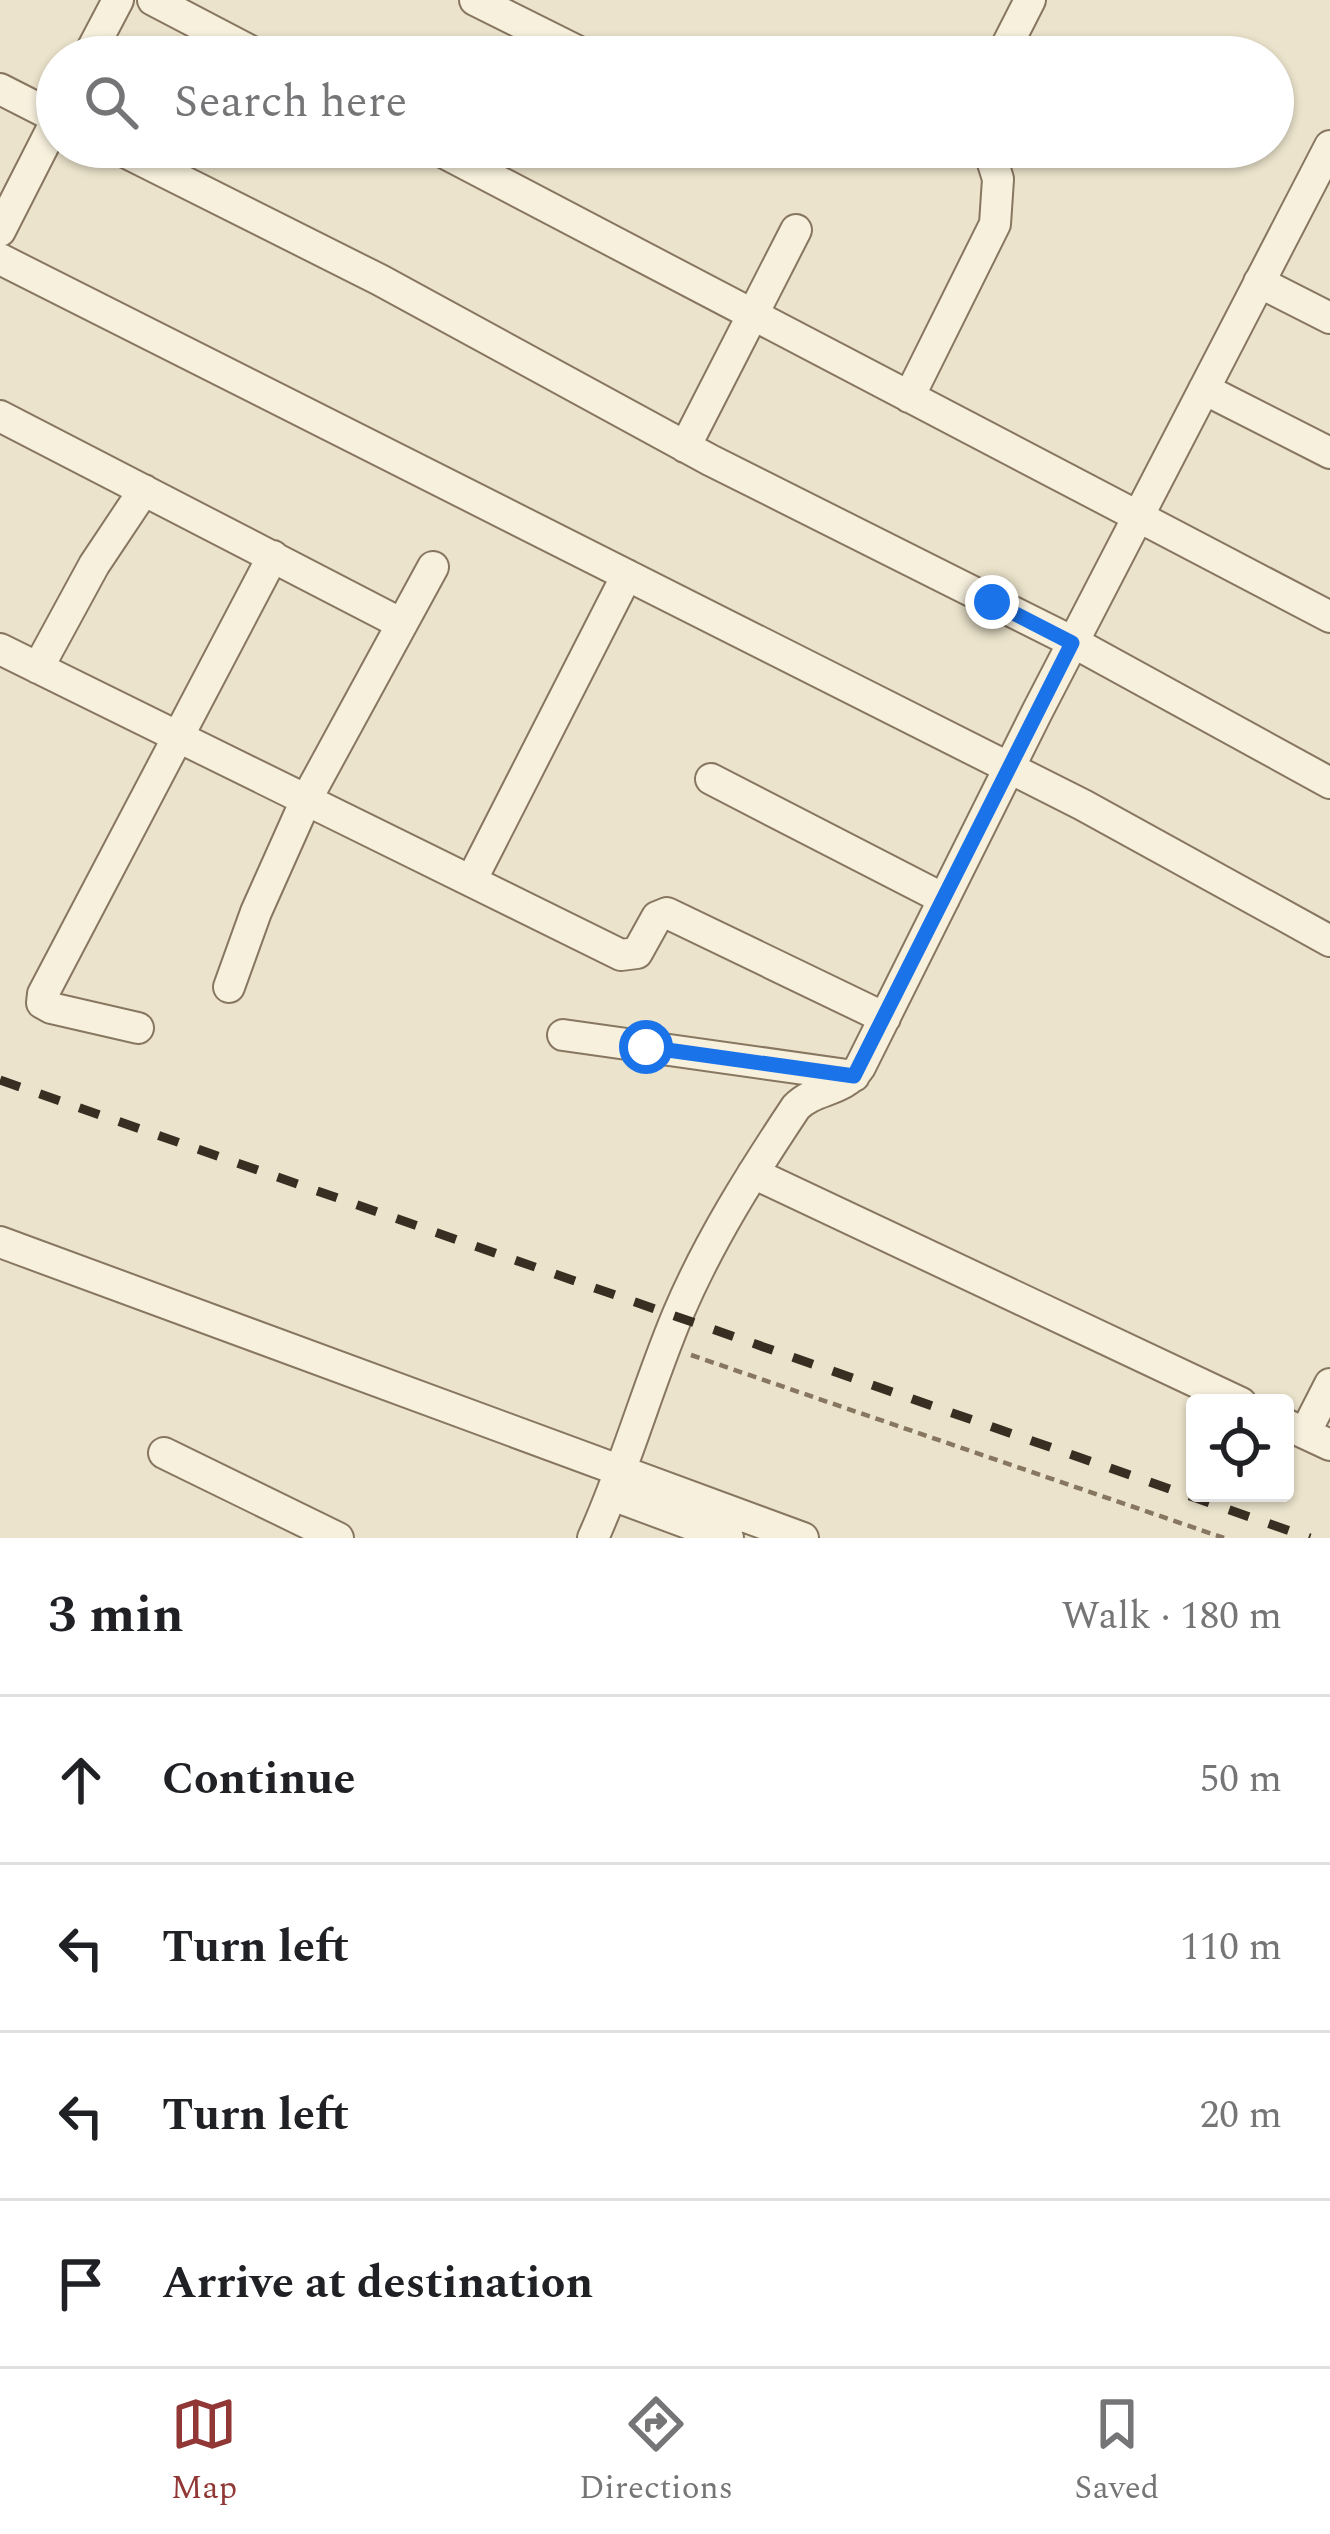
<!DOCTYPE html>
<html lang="en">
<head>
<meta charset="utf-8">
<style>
  :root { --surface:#fff; --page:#f2f2f2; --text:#202124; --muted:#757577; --line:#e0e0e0; --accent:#913735 }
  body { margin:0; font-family:Spectral,serif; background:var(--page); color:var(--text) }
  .controls { position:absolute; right:36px; bottom:36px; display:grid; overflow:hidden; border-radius:12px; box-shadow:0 3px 9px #0004 }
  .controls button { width:108px; height:108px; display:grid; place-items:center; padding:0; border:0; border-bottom:3px solid var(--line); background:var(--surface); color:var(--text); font:60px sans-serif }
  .stop { position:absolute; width:36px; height:36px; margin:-27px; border:9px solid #1a73e8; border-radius:50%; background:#fff }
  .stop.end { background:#1a73e8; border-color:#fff; box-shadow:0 3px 12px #0008 }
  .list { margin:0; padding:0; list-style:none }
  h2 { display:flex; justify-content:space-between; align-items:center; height:156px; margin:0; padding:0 48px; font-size:51px }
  h2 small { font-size:39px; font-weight:400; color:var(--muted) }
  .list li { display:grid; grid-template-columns:78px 1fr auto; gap:36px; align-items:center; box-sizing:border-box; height:168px; padding:0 48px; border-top:3px solid var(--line) }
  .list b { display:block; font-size:45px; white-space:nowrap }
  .list em { font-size:39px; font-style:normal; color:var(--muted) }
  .icon { flex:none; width:66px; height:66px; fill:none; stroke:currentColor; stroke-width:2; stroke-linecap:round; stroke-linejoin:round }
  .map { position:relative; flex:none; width:1330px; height:1538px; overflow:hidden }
  .search { position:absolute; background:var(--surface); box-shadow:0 3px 9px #0004; left:36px; right:36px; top:36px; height:132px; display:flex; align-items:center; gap:30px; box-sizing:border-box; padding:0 42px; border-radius:66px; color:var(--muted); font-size:45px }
  .sheet { height:828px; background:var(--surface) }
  nav { display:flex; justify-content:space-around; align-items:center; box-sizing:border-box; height:168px; border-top:3px solid var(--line); background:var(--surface); font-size:33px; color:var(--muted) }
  nav a { display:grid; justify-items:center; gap:6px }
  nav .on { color:var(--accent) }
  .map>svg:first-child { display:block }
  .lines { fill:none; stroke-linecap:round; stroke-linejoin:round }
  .minor-casing { stroke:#877660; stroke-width:34 }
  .path { stroke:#877660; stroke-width:4.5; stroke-dasharray:9 6; stroke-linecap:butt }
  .minor { stroke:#f7f0dd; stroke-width:30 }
  .rail { stroke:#392e22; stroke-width:9; stroke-dasharray:21 21; stroke-linecap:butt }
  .route { stroke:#1a73e8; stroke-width:15 }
</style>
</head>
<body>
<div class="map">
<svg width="1330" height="1538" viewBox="0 0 1330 1538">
  <rect width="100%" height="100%" fill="#ebe3cb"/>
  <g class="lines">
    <defs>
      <path id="minor" d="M153,0l109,57
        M475,0l114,57
        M88,57l30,-57
        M1001,57l29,-57
        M0,89l57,29
        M115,147l265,133 330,180 363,182 257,141
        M433,147l897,470
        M0,231l57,-112
        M0,259l1083,546 247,136
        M1259,282l71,36
        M1204,389l126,64
        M909,397l86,-173 3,-45 -10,-32
        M0,416l402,208
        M685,447l111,-217
        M0,649l621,306 16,-2 20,-36 10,-4 218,105
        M38,668l56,-103 50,-75
        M711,779l233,120
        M471,881l156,-306
        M229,987l27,-75 50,-112 127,-233
        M138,1028l-87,-20 -9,-5 1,-9 230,-438
        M563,1035l291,41
        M753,1173l488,230
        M0,1242l803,296
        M1285,1424l45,21
        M1305,1433l25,-49
        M164,1453l174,85
        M612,1495l116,43
        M593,1538c33,-73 54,-150 85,-224 31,-73 74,-141 118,-207 20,-20 47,-14 64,-40l177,-355 293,-566"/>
    </defs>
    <use href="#minor" class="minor-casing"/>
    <path class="path" d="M691,1355l533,183"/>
    <use href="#minor" class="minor"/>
    <path class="rail" d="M0,1080l1310,458"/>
  </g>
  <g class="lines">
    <path class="route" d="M646,1047l208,29 218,-433 -80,-41"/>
  </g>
</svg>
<div class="controls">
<button><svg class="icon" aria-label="locate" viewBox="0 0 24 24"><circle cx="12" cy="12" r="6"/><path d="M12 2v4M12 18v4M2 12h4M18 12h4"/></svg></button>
</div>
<div class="stop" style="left:646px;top:1047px"></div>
<div class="stop end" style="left:992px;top:602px"></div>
<div class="search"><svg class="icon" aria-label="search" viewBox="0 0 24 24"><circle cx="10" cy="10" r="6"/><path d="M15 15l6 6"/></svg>Search here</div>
</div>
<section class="sheet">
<h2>3 min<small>Walk · 180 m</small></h2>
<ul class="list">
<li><svg class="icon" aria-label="ahead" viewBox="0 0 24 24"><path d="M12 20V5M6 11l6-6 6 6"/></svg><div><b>Continue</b></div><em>50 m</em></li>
<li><svg class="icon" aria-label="left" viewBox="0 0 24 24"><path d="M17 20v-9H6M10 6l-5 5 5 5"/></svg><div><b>Turn left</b></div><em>110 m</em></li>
<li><svg class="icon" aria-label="left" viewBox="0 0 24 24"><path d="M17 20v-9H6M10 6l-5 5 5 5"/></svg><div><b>Turn left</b></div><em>20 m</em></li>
<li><svg class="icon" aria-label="arrive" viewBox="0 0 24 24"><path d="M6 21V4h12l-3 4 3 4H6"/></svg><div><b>Arrive at destination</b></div></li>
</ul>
</section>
<nav>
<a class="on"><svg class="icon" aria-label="map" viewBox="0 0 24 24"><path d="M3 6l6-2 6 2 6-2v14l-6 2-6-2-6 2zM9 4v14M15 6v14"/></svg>Map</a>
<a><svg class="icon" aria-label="directions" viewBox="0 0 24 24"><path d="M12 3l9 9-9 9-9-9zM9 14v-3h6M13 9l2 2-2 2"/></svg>Directions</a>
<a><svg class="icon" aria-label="saved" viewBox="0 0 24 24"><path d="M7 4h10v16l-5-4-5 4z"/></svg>Saved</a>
</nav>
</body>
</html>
